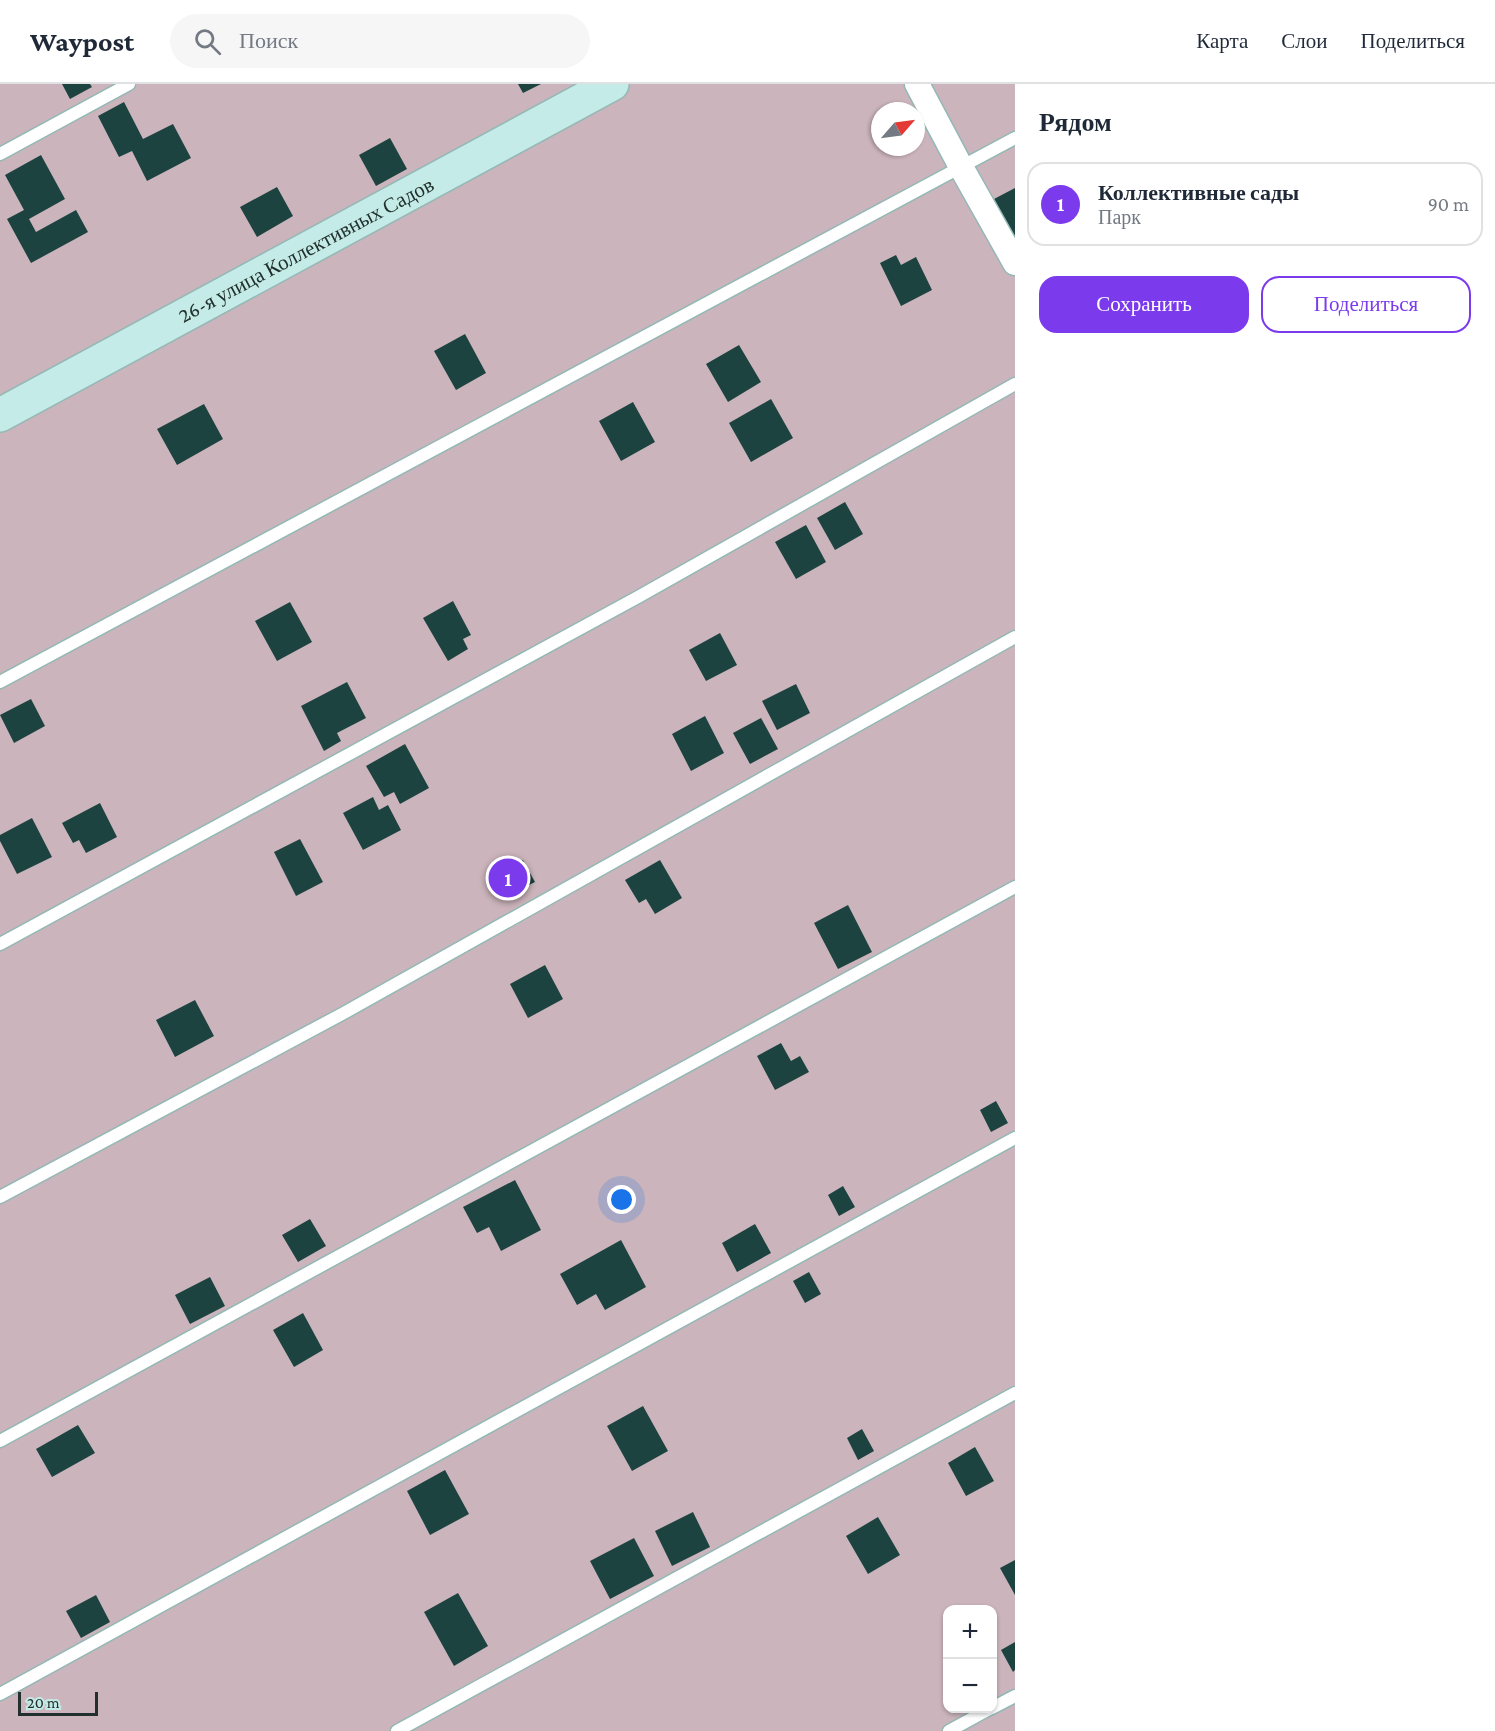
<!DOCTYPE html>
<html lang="ru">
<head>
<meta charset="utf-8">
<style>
  :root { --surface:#fff; --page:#f6f6f7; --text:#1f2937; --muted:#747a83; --line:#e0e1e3; --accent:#7c3aed }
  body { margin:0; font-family:"Crimson Pro",serif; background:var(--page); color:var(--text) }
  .controls { position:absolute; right:18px; bottom:18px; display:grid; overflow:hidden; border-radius:12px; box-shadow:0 2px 4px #0004 }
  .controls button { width:54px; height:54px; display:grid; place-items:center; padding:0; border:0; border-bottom:2px solid var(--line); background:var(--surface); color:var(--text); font:30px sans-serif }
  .compass { position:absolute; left:871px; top:18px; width:54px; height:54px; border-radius:50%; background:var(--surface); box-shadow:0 2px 4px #0004; rotate:62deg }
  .scale { position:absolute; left:18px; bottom:15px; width:80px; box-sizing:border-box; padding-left:6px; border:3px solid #21302e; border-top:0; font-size:16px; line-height:21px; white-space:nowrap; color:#21302e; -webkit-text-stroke:4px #c5ebe7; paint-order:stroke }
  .you { position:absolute; left:622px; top:1116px; width:21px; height:21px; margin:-15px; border:4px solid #fff; border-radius:50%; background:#1a73e8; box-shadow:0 0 0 9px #1a73e833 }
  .badge { display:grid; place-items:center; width:39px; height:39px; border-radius:50%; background:var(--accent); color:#fff; font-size:20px; font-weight:700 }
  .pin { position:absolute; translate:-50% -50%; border:3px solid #fff; box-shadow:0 2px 6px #0006 }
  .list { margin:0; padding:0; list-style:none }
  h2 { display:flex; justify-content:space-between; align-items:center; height:78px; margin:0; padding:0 24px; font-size:26px }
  h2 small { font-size:20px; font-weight:400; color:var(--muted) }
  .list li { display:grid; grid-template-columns:39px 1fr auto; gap:18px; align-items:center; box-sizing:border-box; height:84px; margin:0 12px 12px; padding:0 12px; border:2px solid var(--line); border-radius:18px }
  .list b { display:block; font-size:22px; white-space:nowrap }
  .list p { margin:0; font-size:20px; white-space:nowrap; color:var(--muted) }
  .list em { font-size:20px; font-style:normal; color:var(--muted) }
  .actions { display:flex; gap:12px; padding:18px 24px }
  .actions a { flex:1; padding:14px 0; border:2px solid var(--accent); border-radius:18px; text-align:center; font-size:21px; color:var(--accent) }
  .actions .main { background:var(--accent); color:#fff }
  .icon { flex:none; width:33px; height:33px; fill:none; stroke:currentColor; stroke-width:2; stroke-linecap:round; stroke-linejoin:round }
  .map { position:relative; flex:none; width:1015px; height:1647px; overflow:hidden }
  header { display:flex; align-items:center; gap:36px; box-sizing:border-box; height:84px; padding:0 30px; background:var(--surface); border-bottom:2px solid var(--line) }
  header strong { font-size:28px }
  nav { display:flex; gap:33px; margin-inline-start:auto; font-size:21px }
  .search { width:420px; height:54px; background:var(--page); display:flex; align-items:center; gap:15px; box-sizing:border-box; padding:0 21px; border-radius:33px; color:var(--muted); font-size:22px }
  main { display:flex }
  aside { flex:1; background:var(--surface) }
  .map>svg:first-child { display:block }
  .green { fill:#cbb4bb; fill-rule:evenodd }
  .building { fill:#1c4340 }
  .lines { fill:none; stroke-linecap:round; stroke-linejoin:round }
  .lane-casing { stroke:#93b8b5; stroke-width:15 }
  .street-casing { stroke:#93b8b5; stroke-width:27 }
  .secondary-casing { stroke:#93b8b5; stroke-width:36 }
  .lane { stroke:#fff; stroke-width:12 }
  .street { stroke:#fff; stroke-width:24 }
  .secondary { stroke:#c4ebe8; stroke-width:33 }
  .labels { text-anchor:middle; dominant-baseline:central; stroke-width:6; stroke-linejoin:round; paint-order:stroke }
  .street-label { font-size:21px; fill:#21302e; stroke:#c5ebe7 }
</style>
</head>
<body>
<header>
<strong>Waypost</strong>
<div class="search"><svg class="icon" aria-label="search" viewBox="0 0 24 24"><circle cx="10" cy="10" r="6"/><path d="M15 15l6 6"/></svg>Поиск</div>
<nav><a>Карта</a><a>Слои</a><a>Поделиться</a></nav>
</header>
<main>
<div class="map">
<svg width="1015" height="1647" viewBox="0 0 1015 1647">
  <rect width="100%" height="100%" fill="#c5ebe7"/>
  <path class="green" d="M0,0h1015v1647h-1015zM880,27h36v36h-36zM948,1526h44v98h-44z"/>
  <path class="building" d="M62,0h28l2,3 -22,12z
    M518,0h23l-18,9z
    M124,18l19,37 30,-15 18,34 -44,23 -15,-30 -13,6 -21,-41z
    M390,54l17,31 -31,17 -17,-31z
    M41,71l24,44 -36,20 7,13 40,-22 12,22 -57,31 -24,-44 17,-9 -19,-35z
    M277,103l16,29 -36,21 -17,-30z
    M1015,104v49l-21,-38z
    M896,171l5,10 15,-8 16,33 -31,16 -21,-43z
    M465,250l21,39 -30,17 -22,-39z
    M739,261l22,37 -33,20 -22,-38z
    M771,315l22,39 -42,24 -22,-39z
    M633,318l22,40 -34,19 -22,-40z
    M204,320l19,35 -46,26 -20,-36z
    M845,418l18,32 -28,16 -18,-32z
    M806,441l20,37 -30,17 -21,-37z
    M453,517l18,34 -8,4 5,10 -20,12 -25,-43z
    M290,518l22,40 -35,19 -22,-40z
    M720,549l17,32 -31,16 -17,-31z
    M347,598l19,36 -29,15 4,8 -17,10 -23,-45z
    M796,600l14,29 -33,17 -15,-29z
    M31,615l14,27 -31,17 -14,-28z
    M705,632l19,37 -33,18 -19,-37z
    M761,634l17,31 -28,15 -17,-31z
    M405,660l24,44 -29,16 -6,-12 -10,5 -18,-31z
    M373,713l6,13 9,-5 13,25 -38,20 -20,-37z
    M100,719l17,34 -31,16 -7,-13 -6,3 -11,-20z
    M32,734l20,39 -35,17 -17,-33v-6z
    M300,755l23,43 -27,14 -22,-44z
    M523,776l12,22 -16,8 -12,-21z
    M660,776l22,38 -27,16 -9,-15 -7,4 -14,-23z
    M848,821l24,47 -34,17 -24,-46z
    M545,881l18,34 -35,19 -18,-34z
    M195,916l19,36 -39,21 -19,-37z
    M781,959l10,18 9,-5 9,16 -34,18 -18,-34z
    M996,1017l12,22 -17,9 -11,-22z
    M515,1096l26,50 -40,21 -12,-24 -12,6 -14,-26z
    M843,1102l12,21 -16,9 -11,-21z
    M310,1135l16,27 -28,16 -16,-27z
    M755,1140l16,29 -34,19 -15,-29z
    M621,1156l25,47 -41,23 -9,-16 -19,11 -17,-31z
    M809,1188l12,22 -16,9 -12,-22z
    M210,1193l15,29 -35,18 -15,-29z
    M303,1229l20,37 -29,17 -21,-37z
    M643,1322l25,45 -36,20 -25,-45z
    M78,1341l17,28 -43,24 -16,-28z
    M862,1345l12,22 -16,9 -11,-22z
    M975,1363l19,34 -28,15 -18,-33z
    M445,1386l24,44 -39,21 -23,-44z
    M693,1428l17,35 -38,19 -17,-35z
    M878,1433l22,38 -32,19 -22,-38z
    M634,1454l20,38 -44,23 -20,-38z
    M1015,1476v35l-15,-27z
    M458,1509l30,53 -34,20 -30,-54z
    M96,1511l14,27 -29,16 -15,-27z
    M1015,1558v28l-2,2 -12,-22z"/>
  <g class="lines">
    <defs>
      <path id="lane" d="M0,70l129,-70
        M0,598l1015,-544
        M0,860l638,-347 377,-213
        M0,1113l342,-183 673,-377
        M0,1357l1015,-554
        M0,1610l1015,-556
        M992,1624l23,-12
        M397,1647l618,-338
        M949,1647l42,-23"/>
      <path id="street" d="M917,0l44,83 54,96"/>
      <path id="secondary" d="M0,331l612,-331"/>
    </defs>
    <use href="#lane" class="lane-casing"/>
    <use href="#street" class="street-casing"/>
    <use href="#secondary" class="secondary-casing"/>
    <use href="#lane" class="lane"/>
    <use href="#street" class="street"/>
    <use href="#secondary" class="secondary"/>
  </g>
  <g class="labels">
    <g class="street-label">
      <text transform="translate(306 166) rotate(-28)">26-я улица Коллективных Садов</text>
    </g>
  </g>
</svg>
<div class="controls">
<button>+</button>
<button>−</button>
</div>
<svg class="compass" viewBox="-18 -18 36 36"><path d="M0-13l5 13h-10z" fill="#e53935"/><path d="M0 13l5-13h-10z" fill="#747a83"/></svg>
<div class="scale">20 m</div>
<div class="you"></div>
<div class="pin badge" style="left:508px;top:794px">1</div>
</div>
<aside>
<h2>Рядом<small></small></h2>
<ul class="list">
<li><span class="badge">1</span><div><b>Коллективные сады</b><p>Парк</p></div><em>90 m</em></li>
</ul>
<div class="actions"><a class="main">Сохранить</a><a>Поделиться</a></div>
</aside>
</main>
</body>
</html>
